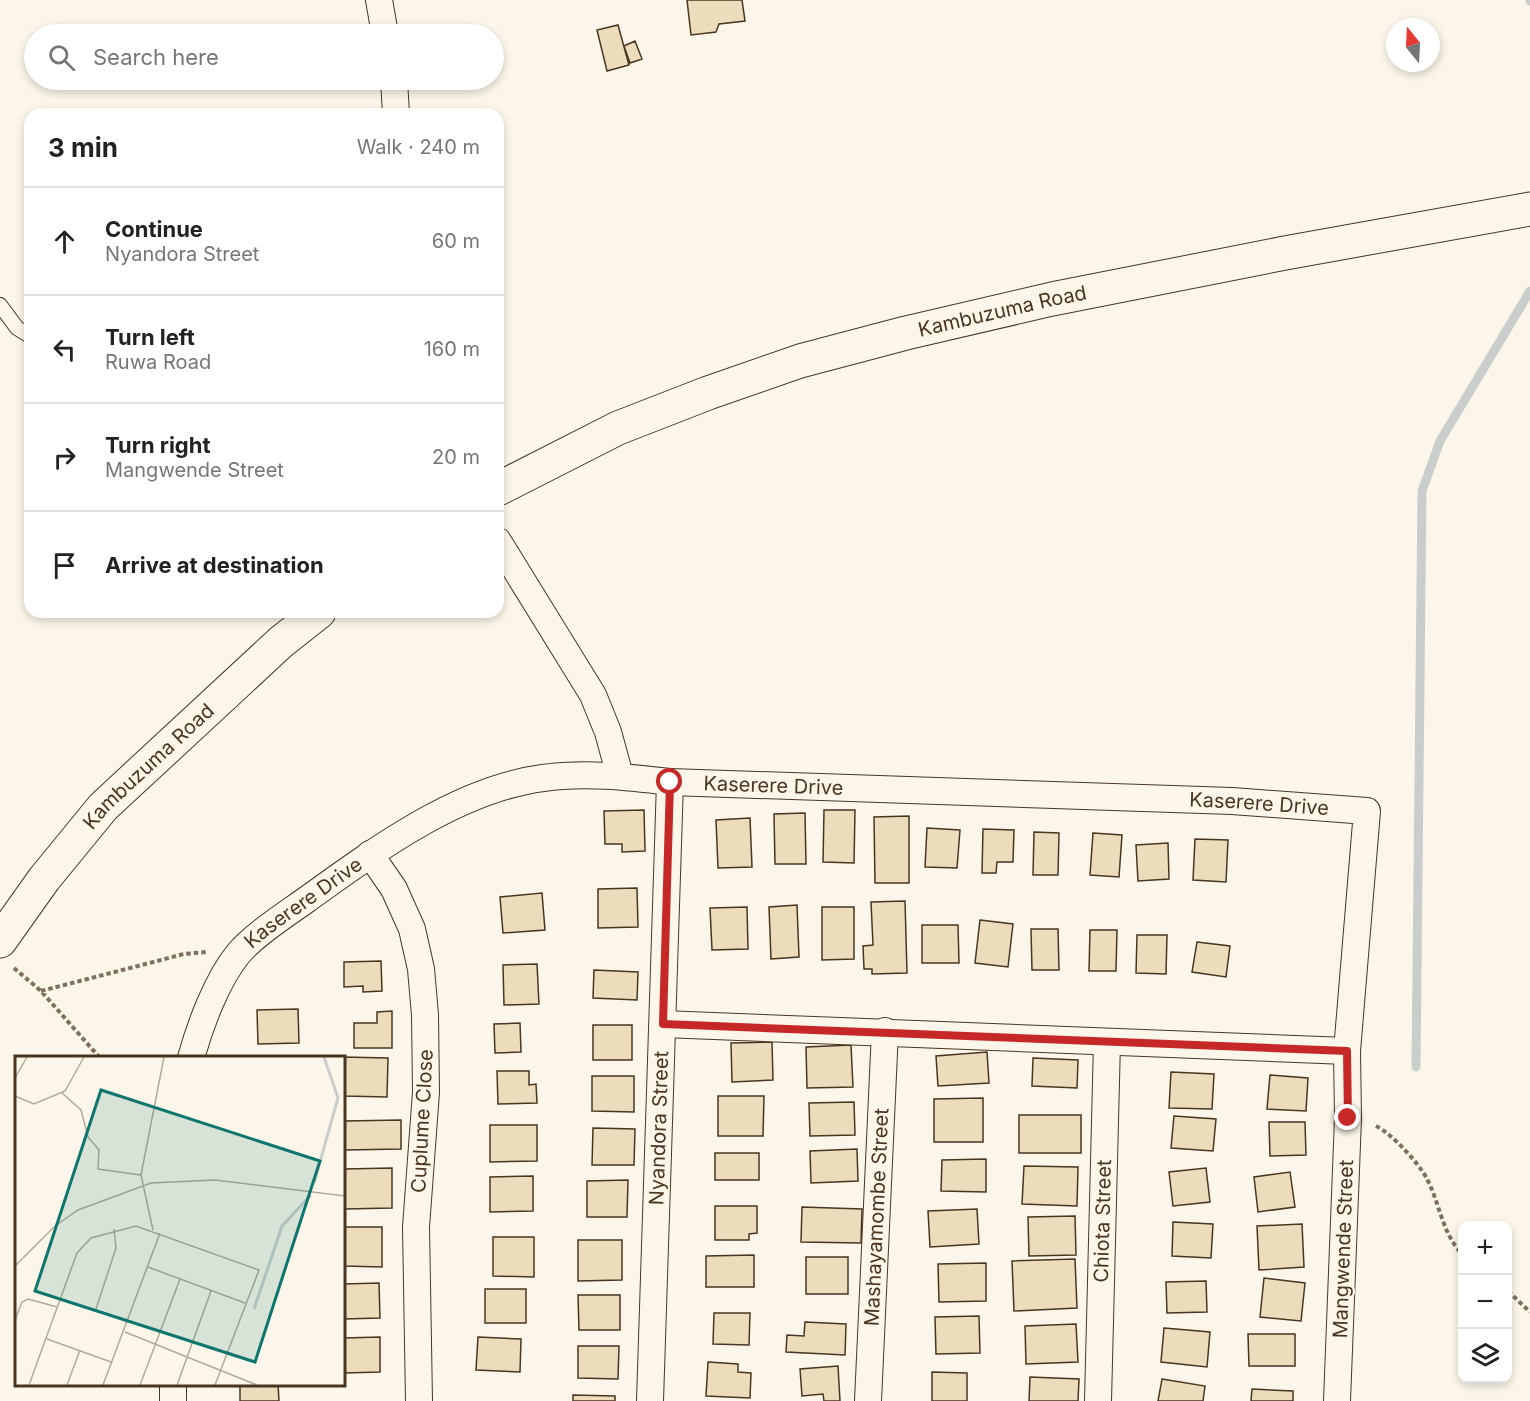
<!DOCTYPE html>
<html lang="en">
<head>
<meta charset="utf-8">
<style>
  :root { --surface:#fff; --page:#f6f6f6; --text:#222; --muted:#767676; --line:#e0e0e0 }
  body { margin:0; font-family:Inter,sans-serif; background:var(--page); color:var(--text) }
  .controls { position:absolute; right:18px; bottom:18px; display:grid; overflow:hidden; border-radius:12px; box-shadow:0 3px 9px #0003 }
  .controls button { width:54px; height:54px; display:grid; place-items:center; padding:0; border:0; border-bottom:2px solid var(--line); background:var(--surface); color:var(--text); font:30px sans-serif }
  .compass { position:absolute; left:1386px; top:18px; width:54px; height:54px; border-radius:50%; background:var(--surface); box-shadow:0 3px 9px #0003; rotate:342deg }
  .stop { position:absolute; width:18px; height:18px; margin:-14px; border:4px solid #c62828; border-radius:50%; background:#fff }
  .stop.end { background:#c62828; border-color:#fff; box-shadow:0 2px 6px #0008 }
  .list { margin:0; padding:0; list-style:none }
  h2 { display:flex; justify-content:space-between; align-items:center; height:78px; margin:0; padding:0 24px; font-size:26px }
  h2 small { font-size:20px; font-weight:400; color:var(--muted) }
  .list li { display:grid; grid-template-columns:39px 1fr auto; gap:18px; align-items:center; box-sizing:border-box; height:108px; padding:0 24px; border-top:2px solid var(--line) }
  .list b { display:block; font-size:22px; white-space:nowrap }
  .list p { margin:0; font-size:20px; white-space:nowrap; color:var(--muted) }
  .list em { font-size:20px; font-style:normal; color:var(--muted) }
  .icon { flex:none; width:33px; height:33px; fill:none; stroke:currentColor; stroke-width:2; stroke-linecap:round; stroke-linejoin:round }
  .map { position:relative; flex:none; width:1530px; height:1401px; overflow:hidden }
  .search { position:absolute; background:var(--surface); box-shadow:0 3px 9px #0003; left:24px; top:24px; width:480px; height:66px; display:flex; align-items:center; gap:15px; box-sizing:border-box; padding:0 21px; border-radius:33px; color:var(--muted); font-size:22px }
  .panel { position:absolute; background:var(--surface); box-shadow:0 3px 9px #0003; left:24px; top:108px; width:480px; height:510px; border-radius:18px }
  .map>svg:first-child { display:block }
  .lines { fill:none; stroke-linecap:round; stroke-linejoin:round }
  .stream { stroke:#c9cecd; stroke-width:9 }
  .building { fill:#ecdcbc; stroke:#4a3520; stroke-width:1.5 }
  .service-casing { stroke:#4a3520; stroke-width:16 }
  .minor-casing { stroke:#4a3520; stroke-width:28 }
  .secondary-casing { stroke:#4a3520; stroke-width:35 }
  .path { stroke:#7f6f5c; stroke-width:4; stroke-dasharray:4.5 3; stroke-linecap:butt }
  .service { stroke:#fbf6e9; stroke-width:14 }
  .minor { stroke:#fbf6e9; stroke-width:26 }
  .secondary { stroke:#fbf6e9; stroke-width:33 }
  .route { stroke:#c62828; stroke-width:8 }
  .labels { text-anchor:middle; dominant-baseline:central; stroke-width:4.5; stroke-linejoin:round; paint-order:stroke }
  .street-label { font-size:20px; fill:#4a3520; stroke:#fbf6e9 }
  .inset-river { fill:none; stroke:#c9cecd; stroke-width:3 }
  .inset-road { fill:none; stroke:#b4a999; stroke-width:1.5 }
  .view { fill:#0f766e; fill-opacity:0.15; stroke:#0f766e; stroke-width:3 }
  .inset-edge { fill:none; stroke:#4a3520; stroke-width:3 }
</style>
</head>
<body>
<div class="map">
<svg width="1530" height="1401" viewBox="0 0 1530 1401">
  <rect width="100%" height="100%" fill="#fbf6e9"/>
  <g class="lines">
    <path class="stream" d="M1530,0v1
      M1416,1067l6,-576 18,-50 90,-150"/>
  </g>
  <path class="building" d="M687,0h55l3,21 -26,3 -3,8 -25,3z
    M618,25l11,40 -22,6 -10,-41z
    M635,41l7,18 -12,4 -6,-17z
    M644,810l1,41 -23,1v-8h-17l-1,-33z
    M824,810h31l-1,53 -31,-1z
    M805,813l1,51h-31l-1,-50z
    M909,816v67h-34l-1,-66z
    M750,818l2,49 -34,1 -2,-48z
    M927,828l33,2 -3,38 -32,-1z
    M983,829l31,1 -1,32h-16l-1,11h-14z
    M1034,832l25,1 -1,42h-25z
    M1093,833l29,2 -3,42 -29,-2z
    M1195,839l33,1 -2,42 -33,-2z
    M1168,843l1,36 -31,2 -2,-36z
    M637,888l1,39 -40,1v-39z
    M542,893l3,37 -42,3 -3,-36z
    M905,901l2,72 -35,1v-5h-8l-1,-23 10,-1 -2,-43z
    M797,905l2,52 -28,2 -2,-52z
    M747,907l1,42 -36,1 -2,-42z
    M822,907h32v52l-32,1z
    M980,920l33,4 -5,43 -33,-4z
    M922,925h36l1,38h-37z
    M1031,929h27l1,41h-27z
    M1090,930h27l-1,41h-27z
    M1137,935h30l-1,39 -30,-1z
    M1197,942l33,4 -4,31 -34,-5z
    M381,961l1,30 -19,1v-6l-19,1v-25z
    M537,964l2,40 -35,1 -1,-40z
    M594,970l44,2 -1,28 -44,-2z
    M298,1009l1,34 -41,1 -1,-34z
    M392,1011v37h-38v-25h23v-11z
    M520,1023l1,29 -26,1 -1,-29z
    M593,1025h39v35h-39z
    M772,1042l1,38 -41,2 -1,-39z
    M851,1045l2,42 -46,1 -1,-41z
    M987,1052l2,31 -51,3 -2,-30z
    M342,1057l46,1 -1,39 -43,-1z
    M1033,1058l45,2 -1,28 -45,-2z
    M497,1071h32v14l7,-1 1,19 -39,1z
    M1171,1072l43,2 -2,35 -43,-1z
    M1270,1075l38,3 -2,33 -39,-2z
    M592,1076h42v36l-42,-1z
    M718,1096h46l-1,40h-45z
    M983,1098v44h-49v-43z
    M854,1102l1,33 -45,1 -1,-33z
    M1019,1115h62v38h-62z
    M1174,1116l42,3 -3,32 -42,-3z
    M401,1120v29l-56,1v-29z
    M1269,1122h36l1,33 -36,1z
    M490,1125h47v36l-47,1z
    M593,1128l42,1 -1,36h-42z
    M857,1149l1,32 -47,2 -1,-32z
    M715,1153h44v27h-44z
    M986,1159v33l-45,-1 1,-31z
    M1024,1166l54,1 -1,39 -55,-2z
    M392,1168v40l-48,1v-40z
    M1206,1168l4,34 -37,4 -4,-34z
    M1290,1172l5,35 -37,5 -4,-35z
    M533,1176v35l-43,1v-35z
    M628,1180l-1,37h-40v-36z
    M715,1206h42v27l-8,1v6h-34z
    M802,1207l60,2 -1,34 -60,-1z
    M977,1209l2,35 -49,3 -2,-36z
    M1075,1216l1,39 -47,1 -1,-39z
    M1173,1222l40,2 -2,34 -39,-2z
    M1302,1224l2,43 -45,3 -2,-44z
    M344,1227h38v40l-38,-1z
    M493,1237h41v40l-41,-1z
    M578,1240h44v40l-44,1z
    M754,1255v32h-48v-31z
    M806,1257h42v37h-42z
    M1075,1259l2,49 -63,3 -2,-50z
    M986,1263v38l-47,1 -1,-38z
    M1264,1278l41,5 -4,38 -41,-4z
    M1206,1281l1,31 -40,1 -1,-31z
    M379,1283l1,35 -36,1v-35z
    M485,1289h41v34h-41z
    M578,1295h42v35h-41z
    M714,1313h36l-1,32 -36,-1z
    M979,1316l1,37 -44,1 -1,-37z
    M805,1322l41,2 -1,31 -59,-3 1,-17 17,1z
    M1076,1324l2,38 -52,2 -1,-38z
    M1164,1328l46,4 -3,35 -46,-5z
    M1248,1334h47v32h-46z
    M380,1337v35l-36,1v-35z
    M478,1337l43,2 -1,33 -44,-2z
    M578,1346h41l-1,33 -40,-1z
    M708,1362l30,2v8l13,1 -1,25 -44,-2z
    M838,1366l2,35h-16l-1,-7 -21,2 -2,-27z
    M932,1372l35,1v28h-35z
    M1030,1377l49,2 -1,22h-49z
    M1162,1379l43,7 -2,15h-45z
    M240,1384h38l1,17h-39z
    M1252,1389l41,2v10h-42z
    M573,1395l42,1v5h-42z"/>
  <g class="lines">
    <defs>
      <path id="service" d="M0,305l17,23 13,8"/>
      <g id="minor">
        <path d="M379,0l6,34"/>
        <path d="M394,80l2,34"/>
        <path d="M498,541l95,154 15,37 12,44"/>
        <path d="M370,854l24,35 18,40 9,40 4,46 1,77 -10,135 3,174"/>
        <path d="M663,1024l684,27"/>
        <path id="s1" d="M191,1058c9,-33 26,-78 47,-104 16,-19 47,-39 68,-54 68,-49 152,-111 237,-122 42,-6 85,-1 127,4l562,19 135,10 -20,240 1,67 -11,283"/>
        <path d="M173,1401v-17"/>
        <path id="s2" d="M650,1401l20,-619"/>
        <path id="s3" d="M868,1401l17,-370"/>
        <path id="s4" d="M1098,1401l9,-359"/>
      </g>
      <g id="secondary">
        <path id="s5" d="M498,489l120,-61 90,-35 92,-32 106,-28 146,-34 233,-46 245,-44"/>
        <path id="s6" d="M0,941l44,-62 59,-72 178,-165 38,-30"/>
      </g>
    </defs>
    <use href="#service" class="service-casing"/>
    <use href="#minor" class="minor-casing"/>
    <use href="#secondary" class="secondary-casing"/>
    <path class="path" d="M14,968l27,23 59,67
      M41,991l143,-37 22,-2
      M1376,1126c15,7 43,37 51,53 13,25 15,54 35,75
      M1508,1291l22,21"/>
    <use href="#service" class="service"/>
    <use href="#minor" class="minor"/>
    <use href="#secondary" class="secondary"/>
  </g>
  <g class="lines">
    <path class="route" d="M670,782l-7,242 684,27 1,67"/>
  </g>
  <g class="labels">
    <g class="street-label">
      <text stroke="none"><textPath href="#s5" startOffset="537">Kambuzuma Road</textPath></text>
      <text stroke="none"><textPath href="#s6" startOffset="230">Kambuzuma Road</textPath></text>
      <text stroke="none"><textPath href="#s1" startOffset="702">Kaserere Drive</textPath></text>
      <text stroke="none"><textPath href="#s1" startOffset="1188">Kaserere Drive</textPath></text>
      <text stroke="none"><textPath href="#s1" startOffset="198">Kaserere Drive</textPath></text>
      <text transform="translate(422 1121) rotate(-87)">Cuplume Close</text>
      <text stroke="none"><textPath href="#s2" startOffset="273">Nyandora Street</textPath></text>
      <text stroke="none"><textPath href="#s3" startOffset="184">Mashayamombe Street</textPath></text>
      <text stroke="none"><textPath href="#s4" startOffset="180">Chiota Street</textPath></text>
      <text transform="translate(1343 1249) rotate(-88)">Mangwende Street</text>
    </g>
  </g>
  <g transform="translate(15 1056)">
    <rect width="330" height="330" fill="#fbf6e9"/>
    <path class="inset-river" d="M299,127l24,-85 -14,-41M239,253l28,-83 29,-31"/>
    <path class="inset-road" d="M0,22l12,-21M47,37l19,17 7,27 11,13 -1,19 43,6M0,40l19,8 31,-13 19,-34M138,174l-12,-55 23,-118M0,210l40,-40 23,-16 73,-27 64,-3 130,16M133,211l97,36M80,256l21,-64 -2,-19M0,264l7,-18 6,-3 29,8M110,276l132,53M32,283l64,23M14,329l48,-132 14,-15 45,-12 123,44 -44,115M52,329l13,-35M88,329l57,-152M125,329l40,-106M162,329l34,-94"/>
    <path class="view" d="M86,34l219,71 -65,201 -220,-71z"/>
    <rect width="330" height="330" class="inset-edge"/>
  </g>
</svg>
<div class="controls">
<button>+</button>
<button>−</button>
<button><svg class="icon" aria-label="layers" viewBox="0 0 24 24"><path d="M12 4l9 5-9 5-9-5zM3 14l9 5 9-5"/></svg></button>
</div>
<svg class="compass" viewBox="-18 -18 36 36"><path d="M0-13l5 13h-10z" fill="#e53935"/><path d="M0 13l5-13h-10z" fill="#767676"/></svg>
<div class="stop" style="left:670px;top:782px"></div>
<div class="stop end" style="left:1348px;top:1118px"></div>
<div class="search"><svg class="icon" aria-label="search" viewBox="0 0 24 24"><circle cx="10" cy="10" r="6"/><path d="M15 15l6 6"/></svg>Search here</div>
<section class="panel">
<h2>3 min<small>Walk · 240 m</small></h2>
<ul class="list">
<li><svg class="icon" aria-label="ahead" viewBox="0 0 24 24"><path d="M12 20V5M6 11l6-6 6 6"/></svg><div><b>Continue</b><p>Nyandora Street</p></div><em>60 m</em></li>
<li><svg class="icon" aria-label="left" viewBox="0 0 24 24"><path d="M17 20v-9H6M10 6l-5 5 5 5"/></svg><div><b>Turn left</b><p>Ruwa Road</p></div><em>160 m</em></li>
<li><svg class="icon" aria-label="right" viewBox="0 0 24 24"><path d="M7 20v-9h11M14 6l5 5-5 5"/></svg><div><b>Turn right</b><p>Mangwende Street</p></div><em>20 m</em></li>
<li><svg class="icon" aria-label="arrive" viewBox="0 0 24 24"><path d="M6 21V4h12l-3 4 3 4H6"/></svg><div><b>Arrive at destination</b></div></li>
</ul>
</section>
</div>
</body>
</html>
